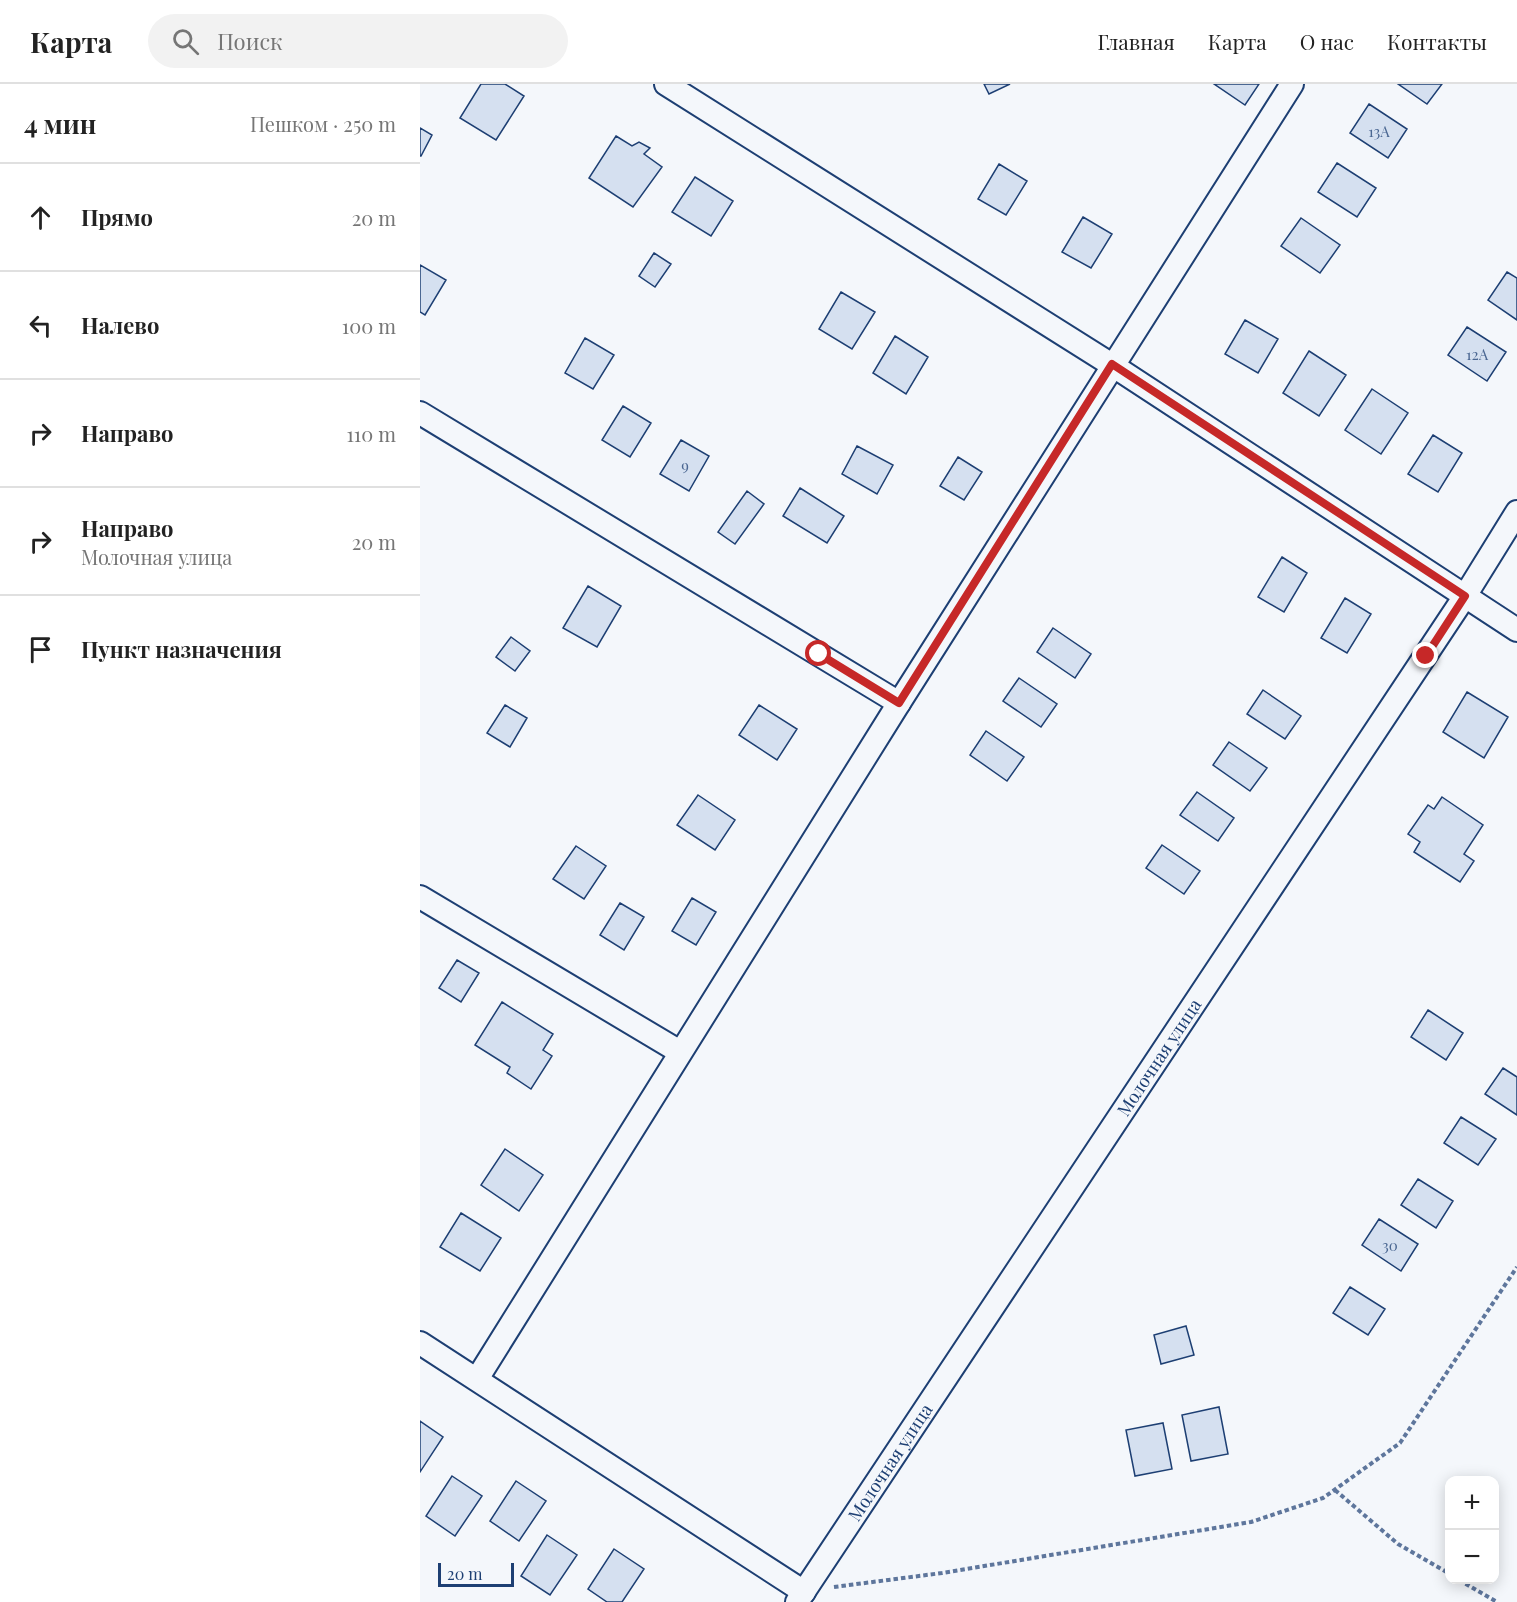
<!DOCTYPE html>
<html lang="ru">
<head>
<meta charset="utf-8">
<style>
  :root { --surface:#fff; --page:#f2f2f2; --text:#222; --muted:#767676; --line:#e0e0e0 }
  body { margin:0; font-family:"Playfair Display",serif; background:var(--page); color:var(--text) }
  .controls { position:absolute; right:18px; bottom:18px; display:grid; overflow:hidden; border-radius:12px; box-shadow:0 3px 15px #0003 }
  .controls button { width:54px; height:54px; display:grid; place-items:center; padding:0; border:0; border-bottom:2px solid var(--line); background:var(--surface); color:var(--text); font:30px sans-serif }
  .scale { position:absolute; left:18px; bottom:15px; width:76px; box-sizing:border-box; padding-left:6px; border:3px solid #1d3f73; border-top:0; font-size:16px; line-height:21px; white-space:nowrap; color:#1d3f73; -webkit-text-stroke:4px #f4f7fb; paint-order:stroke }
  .stop { position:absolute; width:18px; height:18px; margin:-14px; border:4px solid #c62828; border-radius:50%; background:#fff }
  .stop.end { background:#c62828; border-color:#fff; box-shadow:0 2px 6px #0008 }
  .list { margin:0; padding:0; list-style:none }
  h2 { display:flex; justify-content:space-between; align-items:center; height:78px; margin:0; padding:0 24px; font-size:26px }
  h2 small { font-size:20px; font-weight:400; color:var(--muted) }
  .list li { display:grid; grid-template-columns:39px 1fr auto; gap:18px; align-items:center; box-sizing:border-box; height:108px; padding:0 24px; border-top:2px solid var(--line) }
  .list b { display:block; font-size:22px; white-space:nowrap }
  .list p { margin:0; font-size:20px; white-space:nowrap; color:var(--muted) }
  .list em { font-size:20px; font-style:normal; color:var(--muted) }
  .icon { flex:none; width:33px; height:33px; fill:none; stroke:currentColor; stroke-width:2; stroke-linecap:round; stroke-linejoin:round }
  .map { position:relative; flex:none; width:1097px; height:1518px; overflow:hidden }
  header { display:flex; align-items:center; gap:36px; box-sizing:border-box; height:84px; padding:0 30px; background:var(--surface); border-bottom:2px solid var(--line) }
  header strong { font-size:28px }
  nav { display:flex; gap:33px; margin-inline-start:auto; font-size:21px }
  .search { width:420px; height:54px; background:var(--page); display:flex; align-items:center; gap:15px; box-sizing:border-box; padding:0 21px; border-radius:33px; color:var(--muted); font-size:22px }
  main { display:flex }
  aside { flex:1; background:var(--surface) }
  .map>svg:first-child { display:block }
  .building { fill:#d5e0f0; stroke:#1d3f73; stroke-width:1.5 }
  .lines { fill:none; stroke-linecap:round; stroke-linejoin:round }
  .minor-casing { stroke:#1d3f73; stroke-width:26 }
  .path { stroke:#5e769c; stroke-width:4; stroke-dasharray:4.5 3; stroke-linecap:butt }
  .minor { stroke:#f4f7fb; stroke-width:22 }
  .route { stroke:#c62828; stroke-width:8 }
  .labels { text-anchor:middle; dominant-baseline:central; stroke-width:4.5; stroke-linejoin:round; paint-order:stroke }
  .number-label { font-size:15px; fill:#4b6792 }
  .street-label { font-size:18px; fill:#1d3f73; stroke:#f4f7fb }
</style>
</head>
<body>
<header>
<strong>Карта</strong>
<div class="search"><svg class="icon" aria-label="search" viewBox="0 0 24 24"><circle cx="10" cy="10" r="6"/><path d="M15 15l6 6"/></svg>Поиск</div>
<nav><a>Главная</a><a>Карта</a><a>О нас</a><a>Контакты</a></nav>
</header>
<main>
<aside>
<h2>4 мин<small>Пешком · 250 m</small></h2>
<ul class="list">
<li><svg class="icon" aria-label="ahead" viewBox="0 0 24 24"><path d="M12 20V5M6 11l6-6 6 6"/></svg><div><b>Прямо</b></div><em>20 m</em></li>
<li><svg class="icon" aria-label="left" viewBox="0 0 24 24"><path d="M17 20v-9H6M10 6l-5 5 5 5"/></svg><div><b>Налево</b></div><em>100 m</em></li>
<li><svg class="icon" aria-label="right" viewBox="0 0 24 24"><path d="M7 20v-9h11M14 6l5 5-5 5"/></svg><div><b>Направо</b></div><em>110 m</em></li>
<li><svg class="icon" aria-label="right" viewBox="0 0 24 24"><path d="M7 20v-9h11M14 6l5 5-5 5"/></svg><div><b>Направо</b><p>Молочная улица</p></div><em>20 m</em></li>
<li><svg class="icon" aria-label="arrive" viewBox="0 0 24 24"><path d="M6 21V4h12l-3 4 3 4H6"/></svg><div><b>Пункт назначения</b></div></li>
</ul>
</aside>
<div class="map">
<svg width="1097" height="1518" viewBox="0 0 1097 1518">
  <rect width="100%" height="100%" fill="#f4f7fb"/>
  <path class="building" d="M61,0h24l19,12 -28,44 -36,-22z
    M564,0h26l-21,10z
    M794,0h45l-14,21z
    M978,0h44l-15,20z
    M949,20l38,25 -19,29 -38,-25z
    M0,44l12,7 -11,21h-1z
    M196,52l16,10 7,-4 11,6 -6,6 18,13 -29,40 -44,-29z
    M917,79l39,25 -19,29 -39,-25z
    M579,80l28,17 -21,34 -28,-16z
    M275,93l38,24 -22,35 -39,-24z
    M663,133l29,17 -21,34 -29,-16z
    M881,134l39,27 -20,28 -39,-27z
    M234,169l17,11 -16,23 -16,-11z
    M0,181l26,15 -21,35 -5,-3z
    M1087,188l10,6v42l-29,-20z
    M421,208l34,20 -23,37 -33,-20z
    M825,236l33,19 -20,34 -33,-19z
    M1047,243l39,25 -19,29 -39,-26z
    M475,252l33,21 -22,37 -33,-21z
    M165,254l29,17 -21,34 -28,-16z
    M889,267l37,24 -27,41 -36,-23z
    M952,305l36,24 -27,41 -36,-24z
    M203,322l28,17 -21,34 -28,-17z
    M1013,351l29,18 -24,39 -30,-18z
    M261,356l28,16 -20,35 -29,-17z
    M437,362l36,19 -16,29 -35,-20z
    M538,373l24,15 -18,28 -24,-14z
    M380,404l44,28 -17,27 -44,-27z
    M327,407l17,13 -29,40 -17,-12z
    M862,473l25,16 -23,39 -26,-15z
    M168,502l33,20 -24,41 -34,-19z
    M925,514l26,16 -24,39 -26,-15z
    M633,544l38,26 -16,24 -38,-26z
    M91,553l19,14 -15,20 -19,-14z
    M599,594l38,26 -16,23 -38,-26z
    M843,606l38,26 -16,23 -38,-25z
    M1047,608l41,25 -24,41 -41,-26z
    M85,621l22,13 -17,29 -23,-14z
    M339,621l38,24 -20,31 -38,-25z
    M566,647l38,26 -17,24 -37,-26z
    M809,658l38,26 -17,23 -37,-26z
    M777,708l37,26 -16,23 -38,-26z
    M278,711l37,25 -20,30 -38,-25z
    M1022,713l41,28 -19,29 10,7 -14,21 -46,-30 6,-10 -12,-8 20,-29 6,4z
    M742,761l38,26 -16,23 -38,-26z
    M156,762l30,20 -22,33 -31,-20z
    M272,814l24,14 -20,33 -24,-14z
    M200,819l24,14 -20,33 -24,-15z
    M37,876l22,13 -18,29 -22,-14z
    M82,918l51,32 -10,16 9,6 -21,33 -24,-16 3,-6 -35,-22z
    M1008,926l35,23 -17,27 -35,-23z
    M1083,984l14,9v38l-32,-21z
    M1041,1033l35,22 -18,26 -34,-22z
    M85,1065l38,26 -24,36 -38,-26z
    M998,1095l35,22 -17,27 -35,-23z
    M41,1129l40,25 -21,33 -40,-24z
    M959,1135l39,25 -17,27 -39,-26z
    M930,1203l35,22 -17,26 -35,-22z
    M766,1242l8,29 -33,9 -7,-29z
    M799,1323l9,47 -37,7 -9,-46z
    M0,1337l23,16 -23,35z
    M743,1339l9,46 -37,7 -9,-46z
    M32,1392l30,20 -27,40 -29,-20z
    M96,1397l30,20 -27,40 -29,-20z
    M127,1451l30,20 -27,40 -29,-19z
    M194,1465l30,20 -22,33h-15l-19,-13z"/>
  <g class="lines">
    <defs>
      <g id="minor">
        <path d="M246,0l446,281 405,265"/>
        <path d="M0,329l479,290"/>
        <path d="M0,813l260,155"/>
        <path d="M0,1259l384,249"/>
        <path d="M57,1295l422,-676 393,-619"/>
        <path id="s1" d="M377,1518l668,-1006 52,-84"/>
      </g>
    </defs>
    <use href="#minor" class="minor-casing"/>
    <path class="path" d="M915,1406l63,54 52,30
      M1039,1496l38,22
      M414,1503l108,-14 309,-51 72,-24 77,-55 117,-176"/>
    <use href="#minor" class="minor"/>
  </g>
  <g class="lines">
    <path class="route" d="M399,570l80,49 213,-339 353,232 -39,60"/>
  </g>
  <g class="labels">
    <g class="number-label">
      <text x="959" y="47">13А</text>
      <text x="1057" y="270">12А</text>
      <text x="265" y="381">9</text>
      <text x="970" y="1161">30</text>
    </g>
    <g class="street-label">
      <text stroke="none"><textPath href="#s1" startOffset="654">Молочная улица</textPath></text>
      <text stroke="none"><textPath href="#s1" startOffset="168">Молочная улица</textPath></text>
    </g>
  </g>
</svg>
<div class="controls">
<button>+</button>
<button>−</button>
</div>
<div class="scale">20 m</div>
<div class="stop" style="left:399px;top:570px"></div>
<div class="stop end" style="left:1006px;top:572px"></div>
</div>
</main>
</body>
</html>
